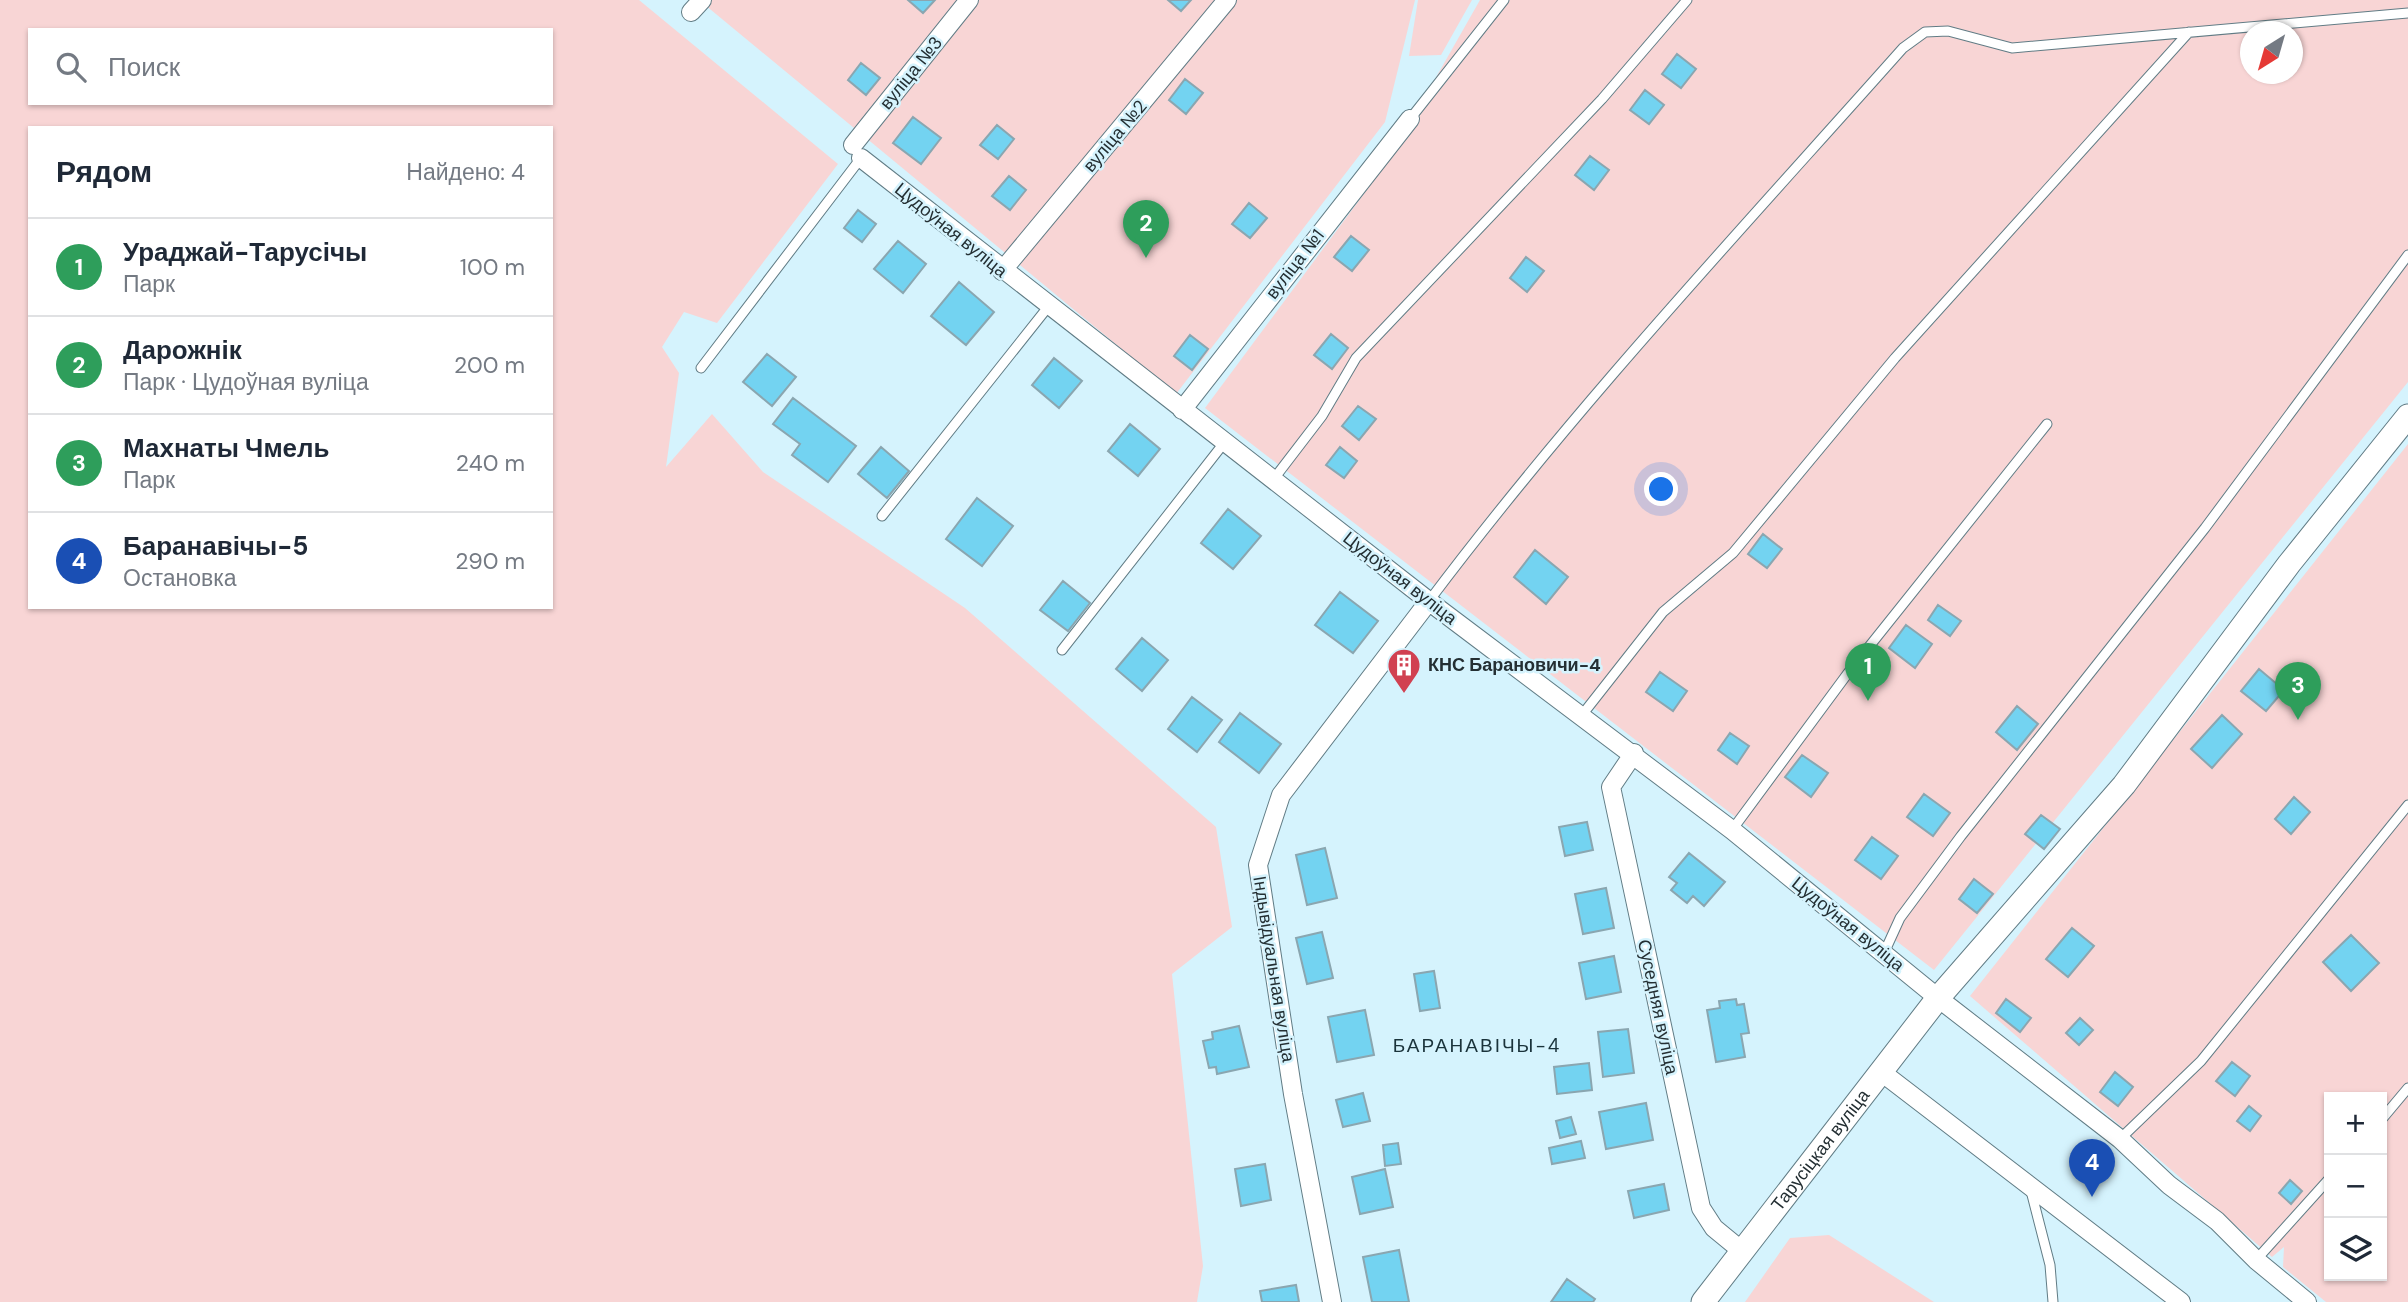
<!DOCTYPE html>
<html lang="ru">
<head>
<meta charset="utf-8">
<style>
  :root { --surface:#fff; --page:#f2f2f3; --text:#1f2937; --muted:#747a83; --line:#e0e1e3; --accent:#b45309 }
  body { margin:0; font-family:"DM Sans",sans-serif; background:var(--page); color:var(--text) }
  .controls { position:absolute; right:21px; bottom:21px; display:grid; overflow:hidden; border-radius:0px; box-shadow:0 2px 5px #0004 }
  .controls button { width:63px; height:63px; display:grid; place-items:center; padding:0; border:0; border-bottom:2px solid var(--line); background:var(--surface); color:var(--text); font:35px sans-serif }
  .compass { position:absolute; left:2240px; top:21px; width:63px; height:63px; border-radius:50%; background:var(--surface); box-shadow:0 2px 5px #0004; rotate:217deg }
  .you { position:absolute; left:1662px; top:490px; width:24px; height:24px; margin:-18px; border:5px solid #fff; border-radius:50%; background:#1a73e8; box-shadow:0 0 0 10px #1a73e833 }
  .badge { display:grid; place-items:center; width:46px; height:46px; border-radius:50%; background:var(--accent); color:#fff; font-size:23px; font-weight:700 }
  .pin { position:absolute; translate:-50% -58px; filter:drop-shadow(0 2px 4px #0008) }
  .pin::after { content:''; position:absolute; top:37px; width:24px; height:21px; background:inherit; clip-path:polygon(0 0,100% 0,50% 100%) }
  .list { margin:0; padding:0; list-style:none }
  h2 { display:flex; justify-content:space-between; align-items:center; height:91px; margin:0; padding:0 28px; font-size:30px }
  h2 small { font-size:23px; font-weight:400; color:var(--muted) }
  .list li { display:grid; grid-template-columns:46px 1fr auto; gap:21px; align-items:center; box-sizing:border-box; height:98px; padding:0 28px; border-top:2px solid var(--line) }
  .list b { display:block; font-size:26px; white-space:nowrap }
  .list p { margin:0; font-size:23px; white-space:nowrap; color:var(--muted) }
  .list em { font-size:23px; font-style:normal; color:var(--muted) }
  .icon { flex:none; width:38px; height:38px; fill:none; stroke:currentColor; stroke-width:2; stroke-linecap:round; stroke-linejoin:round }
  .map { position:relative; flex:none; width:2408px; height:1302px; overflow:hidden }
  .search { position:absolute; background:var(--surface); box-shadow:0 2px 5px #0004; left:28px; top:28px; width:525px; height:77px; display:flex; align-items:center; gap:18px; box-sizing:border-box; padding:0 24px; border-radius:0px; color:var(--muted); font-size:26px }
  .panel { position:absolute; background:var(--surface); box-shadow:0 2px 5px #0004; left:28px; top:126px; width:525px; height:483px; border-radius:0px }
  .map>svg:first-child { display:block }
  .green { fill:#f8d5d5; fill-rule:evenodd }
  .building { fill:#73d3f1; stroke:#8aa6b0; stroke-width:2 }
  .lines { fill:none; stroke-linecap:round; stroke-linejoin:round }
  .service-casing { stroke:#617c85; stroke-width:11 }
  .minor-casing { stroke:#617c85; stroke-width:20 }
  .tertiary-casing { stroke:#617c85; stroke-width:25 }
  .service { stroke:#fff; stroke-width:9 }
  .minor { stroke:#fff; stroke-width:18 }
  .tertiary { stroke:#fff; stroke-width:23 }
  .labels { text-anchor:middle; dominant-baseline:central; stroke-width:5; stroke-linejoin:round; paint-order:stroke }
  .street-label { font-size:18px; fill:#242f33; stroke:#d5f3fd }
  .poi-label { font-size:18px; font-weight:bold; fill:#242f33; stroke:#d5f3fd; text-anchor:start }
  .neighbourhood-label { font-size:19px; letter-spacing:2px; fill:#1a333b; stroke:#d5f3fd }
</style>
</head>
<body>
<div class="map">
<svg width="2408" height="1302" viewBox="0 0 2408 1302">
  <rect width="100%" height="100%" fill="#d5f3fd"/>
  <path class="green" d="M0,0h639l199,164 -121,159 -33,-11 -22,35 17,26 -13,94 46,-53 51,58 202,136 251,219 16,100 -60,47 31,292 -6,36h-1197zM30,30h521v73h-521zM30,128h521v479h-521z
    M699,0h716l-30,122 -209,272z
    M1418,0h54l-31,55 -32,1z
    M1480,0h928v382l-474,588 -729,-562 184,-248zM2250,32h42v42h-42z
    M2408,444v858h-82l-43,-35 1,-20 -12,10 -302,-261zM2329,1097h53v179h-53z
    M1829,1235l105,67h-189l45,-64z"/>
  <path class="building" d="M908,0h27l-12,13z
    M1168,0h23l-10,11z
    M1677,54l19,15 -15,19 -19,-14z
    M861,63l19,15 -14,17 -18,-15z
    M1185,79l18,14 -17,21 -17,-14z
    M1645,90l19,15 -15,19 -19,-14z
    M913,117l28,21 -20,26 -28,-21z
    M997,125l17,14 -16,20 -18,-14z
    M1590,156l19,14 -15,20 -19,-15z
    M1009,176l17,14 -16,20 -18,-14z
    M1249,203l18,15 -17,20 -18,-14z
    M858,210l18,14 -14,18 -18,-14z
    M1351,236l18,14 -17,21 -18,-14z
    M898,241l28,23 -23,29 -29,-24z
    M1526,257l18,14 -17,21 -17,-14z
    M959,282l35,30 -28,33 -35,-29z
    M1331,334l17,14 -16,21 -18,-14z
    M1190,335l18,14 -16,21 -18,-14z
    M767,354l29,23 -24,29 -29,-24z
    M1054,358l28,23 -23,27 -27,-23z
    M793,398l63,48 -28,36 -36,-27 8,-11 -27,-20z
    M1358,406l18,13 -17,21 -17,-14z
    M1130,424l30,25 -22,27 -30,-25z
    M881,447l28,24 -22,27 -29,-24z
    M1340,447l17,14 -13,17 -18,-13z
    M977,498l36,28 -31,40 -36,-27z
    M1228,509l33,27 -28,33 -32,-26z
    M1763,534l19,15 -15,19 -19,-14z
    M1535,550l33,27 -22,27 -32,-27z
    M1063,581l27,22 -22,28 -28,-21z
    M1340,592l38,29 -25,32 -38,-28z
    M1938,605l23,16 -11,15 -22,-16z
    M1906,625l26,19 -17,24 -26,-20z
    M1142,638l26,22 -26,31 -26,-22z
    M2259,669l25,21 -18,21 -25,-20z
    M1660,672l27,19 -14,20 -27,-19z
    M1192,697l30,23 -25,32 -29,-23z
    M2017,706l21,18 -21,26 -21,-18z
    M1240,713l41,31 -22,29 -40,-31z
    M2222,715l20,19 -30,34 -21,-19z
    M1730,733l19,13 -12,18 -19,-14z
    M1802,755l26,18 -17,24 -26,-20z
    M1924,794l26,19 -17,23 -26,-19z
    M2294,797l16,15 -19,22 -16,-15z
    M2041,815l19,14 -16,20 -19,-15z
    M1587,822l6,28 -28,6 -6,-29z
    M1872,837l26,19 -17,23 -26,-19z
    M1325,848l12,50 -30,7 -11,-50z
    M1689,853l36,29 -21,24 -11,-10 -6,7 -16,-13 6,-7 -8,-6z
    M1974,879l19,15 -16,19 -18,-14z
    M1606,888l8,40 -31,6 -8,-40z
    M2072,928l22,18 -26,31 -22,-18z
    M1322,932l11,46 -26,6 -11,-46z
    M2351,935l28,28 -28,28 -28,-29z
    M1614,956l7,36 -35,7 -7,-36z
    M1434,971l6,37 -20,3 -6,-37z
    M1736,999l1,6 7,-1 5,29 -8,1 4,23 -29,5 -9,-52 13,-2 -1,-7z
    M2006,999l25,19 -11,14 -24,-19z
    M1365,1010l9,45 -37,7 -9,-45z
    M2080,1018l13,12 -14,15 -13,-12z
    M1239,1026l10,41 -32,7 -1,-7 -7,1 -6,-27 10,-2 -1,-7z
    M1628,1029l6,44 -31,4 -5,-45z
    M2232,1062l18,14 -15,20 -19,-15z
    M1589,1063l3,27 -35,4 -3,-27z
    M2115,1072l18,15 -15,19 -18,-14z
    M1363,1093l7,28 -27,6 -7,-27z
    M1646,1103l7,37 -47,9 -7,-37z
    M2249,1106l12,10 -11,15 -13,-10z
    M1571,1117l5,17 -16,4 -4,-17z
    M1581,1141l4,17 -33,6 -3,-16z
    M1398,1143l3,21 -16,2 -2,-21z
    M1265,1164l6,36 -30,6 -6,-37z
    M1385,1169l8,38 -33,7 -8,-37z
    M2290,1180l12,11 -11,13 -12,-11z
    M1664,1184l5,26 -35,8 -6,-27z
    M1399,1250l10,52h-37l-9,-45z
    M1567,1279l28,20 -2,3h-42z
    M1296,1285l3,17h-37l-2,-11z"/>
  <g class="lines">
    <defs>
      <path id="service" d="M1410,119l94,-119
        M701,368l160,-210
        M1273,480l49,-64 34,-58 246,-259 85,-99
        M882,516l166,-209
        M1429,601c146,-194 313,-372 474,-553l22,-16 23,-1 64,17 396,-35
        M1062,650l162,-207
        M1582,715l81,-103 70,-59 162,-195 294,-326
        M1732,830l116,-157 199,-249
        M1884,953l16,-35 61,-82 244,-308 203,-273
        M2382,1119l26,-31
        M2120,1139l81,-78 207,-256
        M2031,1191l19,74 3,37
        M2256,1260l73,-81"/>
      <path id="minor" d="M691,12l11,-12
        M853,145l116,-145
        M861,158l578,451 293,221 206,168 182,141 49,46 48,36 39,39 51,42
        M1002,271l225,-271
        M1182,410l228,-291
        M1634,753l-23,34 90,421 13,20 28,23
        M1880,1071l301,231
        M1332,1302l-39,-208 -35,-229 23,-70 148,-194"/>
      <g id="tertiary">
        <path id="s1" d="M1703,1302l235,-304 186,-213 165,-221 119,-148"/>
      </g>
    </defs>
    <use href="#service" class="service-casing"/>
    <use href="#minor" class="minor-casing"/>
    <use href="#tertiary" class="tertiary-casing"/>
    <use href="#service" class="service"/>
    <use href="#minor" class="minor"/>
    <use href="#tertiary" class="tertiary"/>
  </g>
  <defs>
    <symbol id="building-pin" viewBox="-11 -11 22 30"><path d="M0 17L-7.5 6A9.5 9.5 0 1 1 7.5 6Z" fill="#d14151" stroke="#d5f3fd"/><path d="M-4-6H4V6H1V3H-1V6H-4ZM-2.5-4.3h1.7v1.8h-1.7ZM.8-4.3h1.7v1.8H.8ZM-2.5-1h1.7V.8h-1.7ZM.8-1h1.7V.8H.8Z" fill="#fff"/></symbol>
  </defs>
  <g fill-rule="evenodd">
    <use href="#building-pin" x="1385" y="646" width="38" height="52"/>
  </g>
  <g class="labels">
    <g class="street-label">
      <text transform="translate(911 73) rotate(-51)">вуліца №3</text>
      <text transform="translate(1115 136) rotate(-50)">вуліца №2</text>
      <text transform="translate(951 230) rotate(39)">Цудоўная вуліца</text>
      <text transform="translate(1295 264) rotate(-52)">вуліца №1</text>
      <text transform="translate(1400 578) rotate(38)">Цудоўная вуліца</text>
      <text transform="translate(1848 924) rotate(39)">Цудоўная вуліца</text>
      <text transform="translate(1274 969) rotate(81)">Індывідуальная вуліца</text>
      <text transform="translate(1658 1007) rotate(78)">Суседняя вуліца</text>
      <text stroke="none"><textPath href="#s1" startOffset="192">Тарусіцкая вуліца</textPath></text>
    </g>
    <g class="poi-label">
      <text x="1428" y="665">КНС Барановичи-4</text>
    </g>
    <g class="neighbourhood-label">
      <text x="1477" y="1045">БАРАНАВІЧЫ-4</text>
    </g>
  </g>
</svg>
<div class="controls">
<button>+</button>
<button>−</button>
<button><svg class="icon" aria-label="layers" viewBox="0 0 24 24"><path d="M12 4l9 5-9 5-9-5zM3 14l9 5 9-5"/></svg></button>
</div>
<svg class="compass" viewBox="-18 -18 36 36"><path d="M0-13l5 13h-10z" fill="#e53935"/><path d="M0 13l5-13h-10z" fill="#747a83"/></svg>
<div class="you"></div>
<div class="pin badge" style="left:1868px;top:701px;background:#2e9e5b">1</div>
<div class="pin badge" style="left:1146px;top:258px;background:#2e9e5b">2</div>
<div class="pin badge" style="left:2298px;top:720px;background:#2e9e5b">3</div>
<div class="pin badge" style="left:2092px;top:1197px;background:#1a4fb4">4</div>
<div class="search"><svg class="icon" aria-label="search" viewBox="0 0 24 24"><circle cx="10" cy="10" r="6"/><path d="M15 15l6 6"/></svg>Поиск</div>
<section class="panel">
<h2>Рядом<small>Найдено: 4</small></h2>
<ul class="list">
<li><span class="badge" style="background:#2e9e5b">1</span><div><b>Ураджай-Тарусічы</b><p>Парк</p></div><em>100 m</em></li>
<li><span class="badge" style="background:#2e9e5b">2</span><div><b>Дарожнік</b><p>Парк · Цудоўная вуліца</p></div><em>200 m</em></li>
<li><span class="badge" style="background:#2e9e5b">3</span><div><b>Махнаты Чмель</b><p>Парк</p></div><em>240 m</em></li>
<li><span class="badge" style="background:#1a4fb4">4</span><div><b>Баранавічы-5</b><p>Остановка</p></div><em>290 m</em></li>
</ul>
</section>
</div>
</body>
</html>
